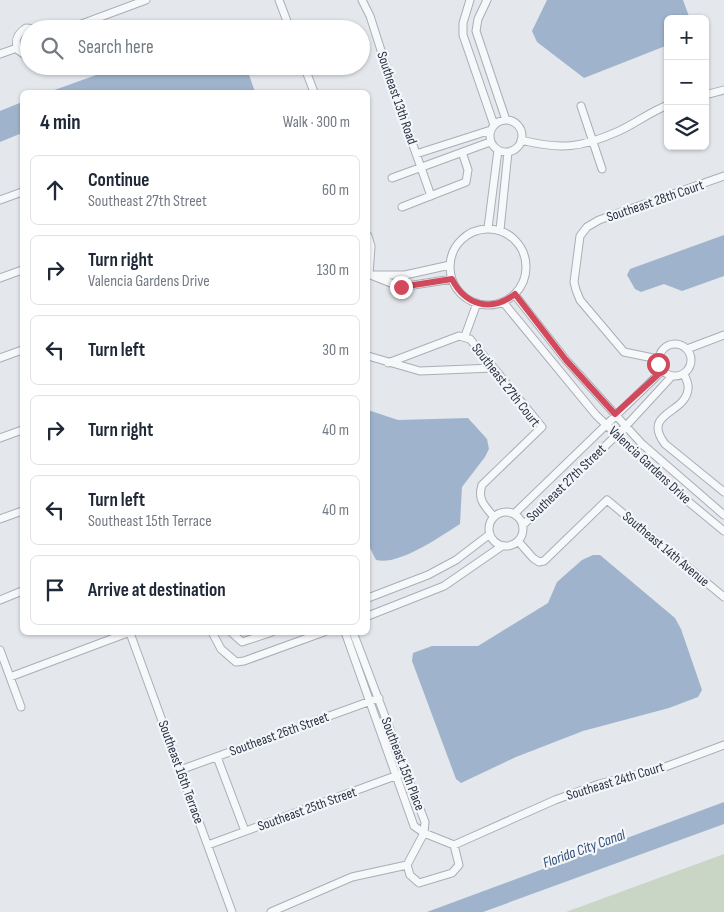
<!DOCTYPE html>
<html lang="en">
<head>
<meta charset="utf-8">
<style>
  :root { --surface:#fff; --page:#f2f2f3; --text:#1f2937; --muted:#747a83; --line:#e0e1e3 }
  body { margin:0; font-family:"Sofia Sans Condensed",sans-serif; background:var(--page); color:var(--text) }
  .controls { position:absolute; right:15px; top:15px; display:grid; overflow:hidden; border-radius:8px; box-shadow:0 1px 4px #0004 }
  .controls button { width:45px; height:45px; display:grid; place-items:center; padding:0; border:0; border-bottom:1px solid var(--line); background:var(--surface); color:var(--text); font:25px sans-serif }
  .stop { position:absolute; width:15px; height:15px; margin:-11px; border:4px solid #d1495b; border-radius:50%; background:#fff }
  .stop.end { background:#d1495b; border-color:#fff; box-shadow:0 1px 5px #0008 }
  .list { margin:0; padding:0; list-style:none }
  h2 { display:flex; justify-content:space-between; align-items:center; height:65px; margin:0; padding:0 20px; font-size:21px }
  h2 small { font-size:16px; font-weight:400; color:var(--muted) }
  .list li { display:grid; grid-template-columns:32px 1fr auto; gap:15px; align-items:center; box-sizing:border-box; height:70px; margin:0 10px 10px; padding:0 10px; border:1px solid var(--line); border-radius:8px }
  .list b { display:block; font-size:19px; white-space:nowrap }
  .list p { margin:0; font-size:16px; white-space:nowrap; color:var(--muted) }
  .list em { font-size:16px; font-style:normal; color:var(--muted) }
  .icon { flex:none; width:28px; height:28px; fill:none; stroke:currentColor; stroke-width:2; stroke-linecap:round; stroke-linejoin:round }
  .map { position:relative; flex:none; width:724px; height:912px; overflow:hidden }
  .search { position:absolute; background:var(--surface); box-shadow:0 1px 4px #0004; left:20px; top:20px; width:350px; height:55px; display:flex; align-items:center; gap:12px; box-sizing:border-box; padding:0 18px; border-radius:28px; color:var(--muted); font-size:19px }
  .panel { position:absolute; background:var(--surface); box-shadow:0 1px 4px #0004; left:20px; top:90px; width:350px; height:545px; border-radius:8px }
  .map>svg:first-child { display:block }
  .green { fill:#c9d6c5 }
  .water { fill:#9fb4cc }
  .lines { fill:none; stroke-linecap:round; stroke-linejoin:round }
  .minor-casing { stroke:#a9aeb7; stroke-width:9 }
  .minor { stroke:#f7f8fa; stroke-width:7 }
  .route { stroke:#d1495b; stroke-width:6 }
  .labels { text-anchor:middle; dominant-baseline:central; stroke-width:4.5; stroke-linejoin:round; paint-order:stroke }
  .street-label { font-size:14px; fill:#2b3445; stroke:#f4f6f9 }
  .water-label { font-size:15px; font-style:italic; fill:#34527a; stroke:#f4f6f9 }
</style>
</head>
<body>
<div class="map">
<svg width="724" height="912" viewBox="0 0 724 912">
  <rect width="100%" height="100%" fill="#e4e7ec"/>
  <path class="green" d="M724,854v58h-158z"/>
  <path class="water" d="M547,0h136l7,19h-22v26l-84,33 -47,-36 -5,-11z
    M121,66h125l9,26h-206z
    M22,102v31l-22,9v-31z
    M724,235v41l-42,15 -18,-7 -23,8 -6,-3 -8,-14 3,-6z
    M368,410l30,10 70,-2 19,21 2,10 -4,8 -23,30 -2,37c-19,12 -61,42 -84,36l-8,-16z
    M593,555h7l75,63 6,11 21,61 -4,7 -29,11 -86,23 -67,26 -55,26 -5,-4 -44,-118 1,-8 19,-7h46l70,-43 9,-21 25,-22z
    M724,802v22l-241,88h-56z"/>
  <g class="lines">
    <defs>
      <path id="minor" d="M279,0l11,29
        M362,0l8,16 25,78 36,102
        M470,0l-7,23v12l31,90
        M487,0l-9,19 -2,12 30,89
        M68,29l78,-29
        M0,54l17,-6
        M29,58l-11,-8c-4,-10 -1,-16 8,-22l11,1
        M304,66l10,26
        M705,95l19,-5
        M581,106l21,63
        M490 136a16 16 0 1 1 32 0a16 16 0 1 1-32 0Z
        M521,140c40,10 60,8 98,-9 17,-8 31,-19 49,-26
        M416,154l75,-24
        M392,178l98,-36
        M0,200l22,-8
        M402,207l64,-25 2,-12 -6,-18
        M488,228l10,-78
        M450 267a38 38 0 1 1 76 0a38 38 0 1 1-76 0Z
        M500,230l8,-78
        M368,236l3,10 -2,29
        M368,274l33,13 51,-8
        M374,275h31l45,-10
        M0,278l22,-8
        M515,295l51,65 76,84 82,71
        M503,302l93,113 77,74 51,42
        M465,336l12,-33
        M659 360a16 16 0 1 1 32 0a16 16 0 1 1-32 0Z
        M687,349l37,-14
        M368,356l52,15 73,-3
        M0,358l22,-8
        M658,359l-34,-7 -44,-52 -4,-10 -2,-8 6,-46 7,-9 12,-7 125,-44
        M388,363l71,-27 11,3 72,88 -60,58c-5,15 3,21 12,32
        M684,374c2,5 5,10 4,15 -2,25 -47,23 -23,55l59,48
        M0,438l22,-8
        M489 529a17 17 0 1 1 34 0a17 17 0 1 1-34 0Z
        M514,514l148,-143
        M0,519l22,-8
        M523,525l103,-99 46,-50
        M518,541l15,17 6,4 5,-1 63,-61 117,97
        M368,598l60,-23 28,-15 34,-26
        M0,600l22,-9
        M368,616l76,-30 58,-40
        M212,632l9,17 15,13 8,-1 80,-29
        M231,632l11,10 30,-10
        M345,632l69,194 10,7 1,-11 -72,-190
        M130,633l102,279
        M0,650l21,57
        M10,677l120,-45
        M217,757l28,74
        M180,770l199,-72
        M424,833l30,12 5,20 -7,8 -33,10 -9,-8 -3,-10z
        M208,845l198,-73
        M454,845l101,-45 44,-16 66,-17 59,-22
        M271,912l81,-35 55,-12"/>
    </defs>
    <use href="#minor" class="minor-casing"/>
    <use href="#minor" class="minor"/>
  </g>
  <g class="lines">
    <path class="route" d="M401,287l51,-8c13,26 39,34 63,15l51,66 49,54 47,-43 -4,-7"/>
  </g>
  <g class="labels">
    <g class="street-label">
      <text transform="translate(397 98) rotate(71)">Southeast 13th Road</text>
      <text transform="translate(655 201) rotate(-19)">Southeast 28th Court</text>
      <text transform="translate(506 385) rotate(52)">Southeast 27th Court</text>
      <text transform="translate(650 465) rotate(43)">Valencia Gardens Drive</text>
      <text transform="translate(566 483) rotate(-44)">Southeast 27th Street</text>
      <text transform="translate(666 549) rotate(40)">Southeast 14th Avenue</text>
      <text transform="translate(279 734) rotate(-20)">Southeast 26th Street</text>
      <text transform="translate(403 764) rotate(69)">Southeast 15th Place</text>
      <text transform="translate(181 772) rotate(70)">Southeast 16th Terrace</text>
      <text transform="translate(615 781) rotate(-17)">Southeast 24th Court</text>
      <text transform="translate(307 809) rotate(-20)">Southeast 25th Street</text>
    </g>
    <g class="water-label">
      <text transform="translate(584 849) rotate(-20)">Florida City Canal</text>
    </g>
  </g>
</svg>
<div class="controls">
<button>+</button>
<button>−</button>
<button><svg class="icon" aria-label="layers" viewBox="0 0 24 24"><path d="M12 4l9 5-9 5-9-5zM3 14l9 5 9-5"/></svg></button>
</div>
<div class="stop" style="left:658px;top:364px"></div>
<div class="stop end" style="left:401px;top:287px"></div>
<div class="search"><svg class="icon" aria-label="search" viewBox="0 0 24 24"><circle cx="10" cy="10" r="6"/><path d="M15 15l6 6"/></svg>Search here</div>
<section class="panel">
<h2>4 min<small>Walk · 300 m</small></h2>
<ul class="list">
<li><svg class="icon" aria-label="ahead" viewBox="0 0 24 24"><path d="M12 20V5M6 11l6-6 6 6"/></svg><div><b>Continue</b><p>Southeast 27th Street</p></div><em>60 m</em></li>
<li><svg class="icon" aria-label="right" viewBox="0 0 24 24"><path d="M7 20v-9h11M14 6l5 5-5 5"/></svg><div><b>Turn right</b><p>Valencia Gardens Drive</p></div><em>130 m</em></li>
<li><svg class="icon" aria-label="left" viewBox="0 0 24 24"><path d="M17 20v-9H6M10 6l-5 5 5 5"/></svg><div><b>Turn left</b></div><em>30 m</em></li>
<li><svg class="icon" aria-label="right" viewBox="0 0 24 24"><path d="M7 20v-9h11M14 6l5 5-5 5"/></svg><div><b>Turn right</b></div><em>40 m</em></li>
<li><svg class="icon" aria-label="left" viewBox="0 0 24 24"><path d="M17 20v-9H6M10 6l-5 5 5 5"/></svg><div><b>Turn left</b><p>Southeast 15th Terrace</p></div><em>40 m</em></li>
<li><svg class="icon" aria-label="arrive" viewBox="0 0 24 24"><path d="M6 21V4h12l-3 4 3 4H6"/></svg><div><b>Arrive at destination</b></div></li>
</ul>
</section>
</div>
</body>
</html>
